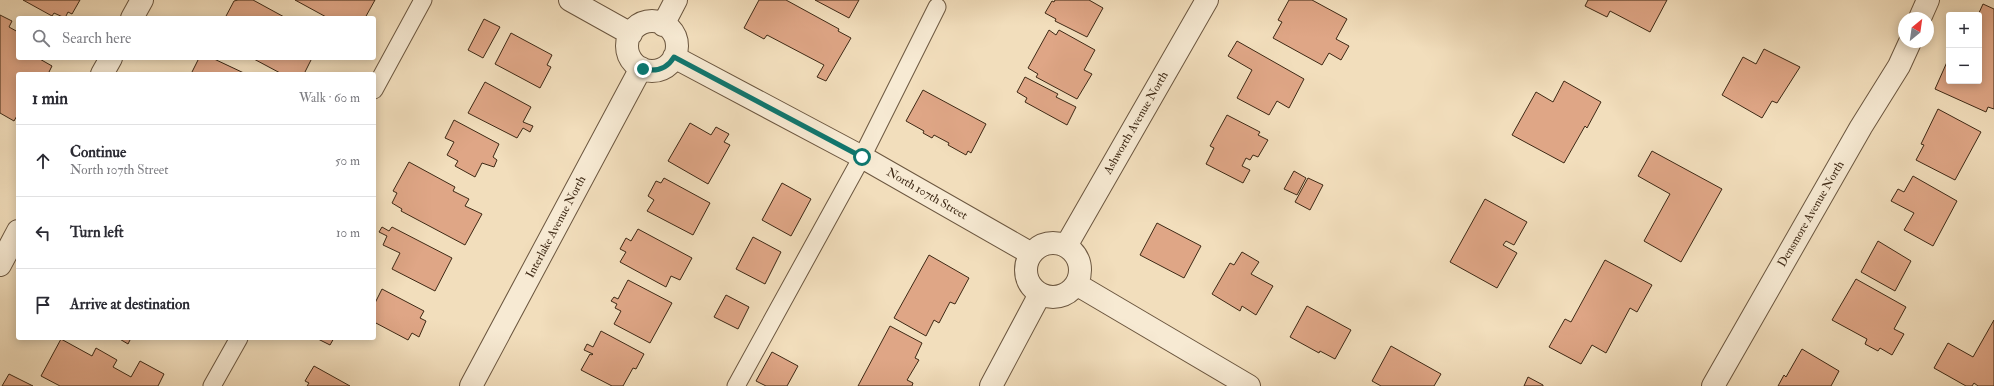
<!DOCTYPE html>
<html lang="en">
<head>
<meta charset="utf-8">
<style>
  :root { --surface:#fff; --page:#f7f7f7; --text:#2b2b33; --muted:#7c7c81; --line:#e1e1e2 }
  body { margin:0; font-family:"IM FELL Double Pica",serif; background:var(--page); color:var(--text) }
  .controls { position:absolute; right:12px; top:12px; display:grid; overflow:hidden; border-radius:4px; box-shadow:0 2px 10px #0003 }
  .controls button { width:36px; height:36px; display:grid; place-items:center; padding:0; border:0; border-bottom:1px solid var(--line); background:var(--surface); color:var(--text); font:20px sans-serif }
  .compass { position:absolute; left:1898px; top:12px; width:36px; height:36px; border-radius:50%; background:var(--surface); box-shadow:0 2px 10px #0003; rotate:29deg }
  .stop { position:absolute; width:12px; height:12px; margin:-9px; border:3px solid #0f766e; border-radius:50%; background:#fff }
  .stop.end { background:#0f766e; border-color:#fff; box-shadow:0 1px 4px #0008 }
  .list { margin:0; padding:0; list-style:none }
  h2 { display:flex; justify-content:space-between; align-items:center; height:52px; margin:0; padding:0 16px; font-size:17px }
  h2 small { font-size:13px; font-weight:400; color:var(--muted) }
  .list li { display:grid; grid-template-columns:26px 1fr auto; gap:12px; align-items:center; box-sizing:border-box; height:72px; padding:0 16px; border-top:1px solid var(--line) }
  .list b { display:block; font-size:15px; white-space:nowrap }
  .list p { margin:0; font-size:13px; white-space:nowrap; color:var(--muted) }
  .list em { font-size:13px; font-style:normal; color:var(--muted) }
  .icon { flex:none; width:22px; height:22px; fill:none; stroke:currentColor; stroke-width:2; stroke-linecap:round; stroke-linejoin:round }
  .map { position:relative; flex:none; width:1994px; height:386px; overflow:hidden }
  .search { position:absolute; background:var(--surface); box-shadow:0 2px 10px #0003; left:16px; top:16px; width:360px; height:44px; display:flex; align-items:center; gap:10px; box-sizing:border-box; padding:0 14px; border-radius:4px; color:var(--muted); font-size:15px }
  .panel { position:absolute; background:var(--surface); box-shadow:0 2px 10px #0003; left:16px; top:72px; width:360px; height:268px; border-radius:4px }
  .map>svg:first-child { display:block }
  .building { fill:#dfa686; stroke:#3e2915 }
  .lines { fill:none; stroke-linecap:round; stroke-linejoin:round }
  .service-casing { stroke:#6b563f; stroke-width:19 }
  .minor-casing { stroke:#6b563f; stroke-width:24 }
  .service { stroke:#f7ead3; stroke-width:17 }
  .minor { stroke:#f7ead3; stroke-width:22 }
  .route { stroke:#0f766e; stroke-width:5 }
  .labels { text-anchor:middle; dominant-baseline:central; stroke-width:3.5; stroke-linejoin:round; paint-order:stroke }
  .street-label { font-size:12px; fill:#3e2915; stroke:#f7ead3 }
</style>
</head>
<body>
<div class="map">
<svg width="1994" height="386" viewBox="0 0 1994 386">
  <rect width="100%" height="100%" fill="#f2debc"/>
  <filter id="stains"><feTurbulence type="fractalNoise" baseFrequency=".005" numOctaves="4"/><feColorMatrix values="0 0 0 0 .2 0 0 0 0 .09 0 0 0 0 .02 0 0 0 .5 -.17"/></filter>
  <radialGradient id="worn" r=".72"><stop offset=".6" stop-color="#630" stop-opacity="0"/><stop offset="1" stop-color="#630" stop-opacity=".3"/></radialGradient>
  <path class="building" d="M23,0h57l-8,14 -4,-2 -3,6 -11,-5 -2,3z
    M238,0h15l33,18h-61l9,-17z
    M295,0h80l-10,18h-37z
    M759,0h27l53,29 -1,2 13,7 -25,43 -9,-4 7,-12 -57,-30 -3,4 -20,-11z
    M815,0h44l-10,18z
    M1055,0h34l14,8 -16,29 -32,-16 1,-2 -11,-6 7,-12 2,1z
    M1289,0h23l35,19 -11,20 13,7 -8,14 -12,-7 -7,12 -49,-27 9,-16 -4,-2z
    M1588,0h79l-17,32 -40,-21 -3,6 -22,-11z
    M1983,4l11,5v100l-6,-2 -2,5 -51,-23 12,-27 2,1v18h30l-1,-66z
    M0,15l12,6 -3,6 9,5v26h20l14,8 -4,8h-30v40l-4,7 -14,-8z
    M484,19l16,8 -17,31 -15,-8z
    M1049,30l7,5 3,-5 36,20 -11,20 8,4 -15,25 -41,-22 2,-3 -10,-6z
    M511,33l41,22 -5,10 4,2 -11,21 -45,-24z
    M1237,41l67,38 -15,29 -12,-7 -8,14 -32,-17 15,-28 -24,-14z
    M1764,49l36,18 -23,36 -5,-2 -10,17 -40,-23 21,-38 13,7z
    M199,58h13l34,16h-55z
    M252,58h60l-8,16h-22z
    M1025,77l33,17 -2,3 20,10 -9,18 -42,-23 2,-4 -10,-6z
    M1564,81l37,21 -14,26 -2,-2 -21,37 -52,-28 24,-43 17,10z
    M485,82l46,25 -8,15 10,4 -3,6 -7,-4 -6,10 -49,-25z
    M923,90l63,34 -15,29 -3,-2 -2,4 -18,-10 1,-2 -15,-8 -2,3 -9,-5 1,-2 -18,-10z
    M1938,109l43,23 -26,48 -39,-20 8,-15 -3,-1z
    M1227,115l33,17 -2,3 10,5 -10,17 -5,-2 -3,5 -4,-2 -4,8 8,4 -7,13 -37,-19 8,-16 -4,-2z
    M454,120l45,24 -6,13 4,3 -3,7 -12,-4 -7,14 -20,-11 3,-5 -11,-6 7,-13 -9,-4z
    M690,123l21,12 5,-8 13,7 -5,8 6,3 -22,39 -40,-23z
    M1652,151l70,38 -41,73 -37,-21 26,-47 -32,-18z
    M409,162l46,25 -2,4 16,8 -4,7 17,8 -17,31 -64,-34 1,-2 -10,-6 5,-10 -4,-2z
    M1294,171l12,7 -9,17 -13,-6z
    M1913,176l44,25 -24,45 -29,-16 10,-17 -23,-12 7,-12 6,3z
    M664,178l46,25 -17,32 -46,-24 7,-11 -6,-4 8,-15 5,2z
    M1308,178l15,7 -13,25 -15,-8z
    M782,183l29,16 -20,37 -29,-16z
    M1485,199l42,23 -13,23 -8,-4 -3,4 14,8 -20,35 -47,-26z
    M1157,223l44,23 -17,32 -44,-23z
    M382,227l7,4 3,-4 60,31 -17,33 -43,-22 8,-16 -17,-8 4,-9 -8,-4z
    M638,229l54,29 -12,22 -9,-4 -5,11 -46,-25 6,-10 -6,-3 6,-11 5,3z
    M753,237l28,15 -16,32 -29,-15z
    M1878,241l33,20 -16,30 -34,-19z
    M1242,252l17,10 -8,12 22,12 -17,29 -14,-9 -2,5 -28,-17 18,-31 4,2z
    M929,255l40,23 -14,26 -5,-2 -11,21 -5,-3 -8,16 -32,-18z
    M1605,260l47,25 -15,27 -7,-4 -24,45 -14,-8 -11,19 -32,-17 16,-28 6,3z
    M1856,279l50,28 -12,22 10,5 -12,21 -12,-7 -2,3 -13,-7 2,-5 -35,-19z
    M628,280l44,23 -22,40 -36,-19 7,-13 -6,-3 2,-4 -6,-3 3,-4 4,2z
    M382,289l42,22 -4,7 6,3 -7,16 -7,-4 -4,7 -34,-18v-17z
    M726,295l23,12 -11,22 -24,-12z
    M1307,306l44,24 -16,29 -15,-8 -1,2 -29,-16z
    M1994,320v66h-16l-4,-3 -2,3h-6l-32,-18 14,-25 25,14z
    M890,326l32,17 -7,15 4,2 -12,20 6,3 -1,3h-54z
    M601,331l43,23 -8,15 -3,-1 -10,18h-11l-31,-16 9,-16 2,1 1,-1 -9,-4 3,-6 6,3z
    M118,338h13l-3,6z
    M316,338h18l-4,7z
    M61,339l31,17 4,-8 21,12 -4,7 18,10 9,-16 24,13 -6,12h-98l-19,-10z
    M1391,346l50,28 -7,12h-53l-9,-5z
    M1802,349l37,22 -8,15h-53l6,-11 2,2z
    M772,352l26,14 -11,20h-21l-10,-5z
    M314,366l36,20h-43l2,-3 -4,-2z
    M9,374l24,12h-31z
    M1528,377l15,8v1h-19z"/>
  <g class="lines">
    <defs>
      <path id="service" d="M374,90l49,-90
        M212,386l27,-48
        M736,386l126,-229 75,-150"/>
      <path id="minor" d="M570,0l61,34
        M132,18l10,-18
        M1920,18l8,-18
        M627 46a25 25 0 1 1 50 0a25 25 0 1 1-50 0Z
        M663,25l13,-25
        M674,57l188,100 168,96
        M102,74l9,-16
        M1026 270a27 27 0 1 1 54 0a27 27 0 1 1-54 0Z
        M1066,246l141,-246
        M0,265l18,-34
        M1076,284l173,102
        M471,386l170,-318
        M991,386l49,-92
        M1713,386l148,-259 38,-61 11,-24"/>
    </defs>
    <use href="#service" class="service-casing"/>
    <use href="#minor" class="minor-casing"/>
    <use href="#service" class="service"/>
    <use href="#minor" class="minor"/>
  </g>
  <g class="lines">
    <path class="route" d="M643,69c13,3 24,0 31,-12l188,100"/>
  </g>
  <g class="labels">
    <g class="street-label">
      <text transform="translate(1136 123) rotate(-60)">Ashworth Avenue North</text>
      <text transform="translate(927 194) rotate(30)">North 107th Street</text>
      <text transform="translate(1811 214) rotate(-60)">Densmore Avenue North</text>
      <text transform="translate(556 227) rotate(-62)">Interlake Avenue North</text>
    </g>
  </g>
  <rect width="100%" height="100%" filter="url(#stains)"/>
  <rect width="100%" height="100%" fill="url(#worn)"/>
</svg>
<div class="controls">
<button>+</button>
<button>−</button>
</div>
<svg class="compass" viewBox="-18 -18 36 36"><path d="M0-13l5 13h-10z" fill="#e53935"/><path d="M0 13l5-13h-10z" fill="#7c7c81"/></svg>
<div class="stop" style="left:862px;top:157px"></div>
<div class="stop end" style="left:643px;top:69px"></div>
<div class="search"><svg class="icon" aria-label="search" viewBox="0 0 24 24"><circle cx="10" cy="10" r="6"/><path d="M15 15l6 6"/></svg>Search here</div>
<section class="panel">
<h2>1 min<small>Walk · 60 m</small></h2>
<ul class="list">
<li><svg class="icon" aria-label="ahead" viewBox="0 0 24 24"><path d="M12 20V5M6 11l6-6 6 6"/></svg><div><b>Continue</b><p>North 107th Street</p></div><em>50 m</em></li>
<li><svg class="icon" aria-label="left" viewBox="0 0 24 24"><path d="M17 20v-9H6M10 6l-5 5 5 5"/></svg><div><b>Turn left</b></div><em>10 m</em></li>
<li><svg class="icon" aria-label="arrive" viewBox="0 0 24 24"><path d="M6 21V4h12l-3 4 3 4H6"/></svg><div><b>Arrive at destination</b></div></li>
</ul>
</section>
</div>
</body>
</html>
